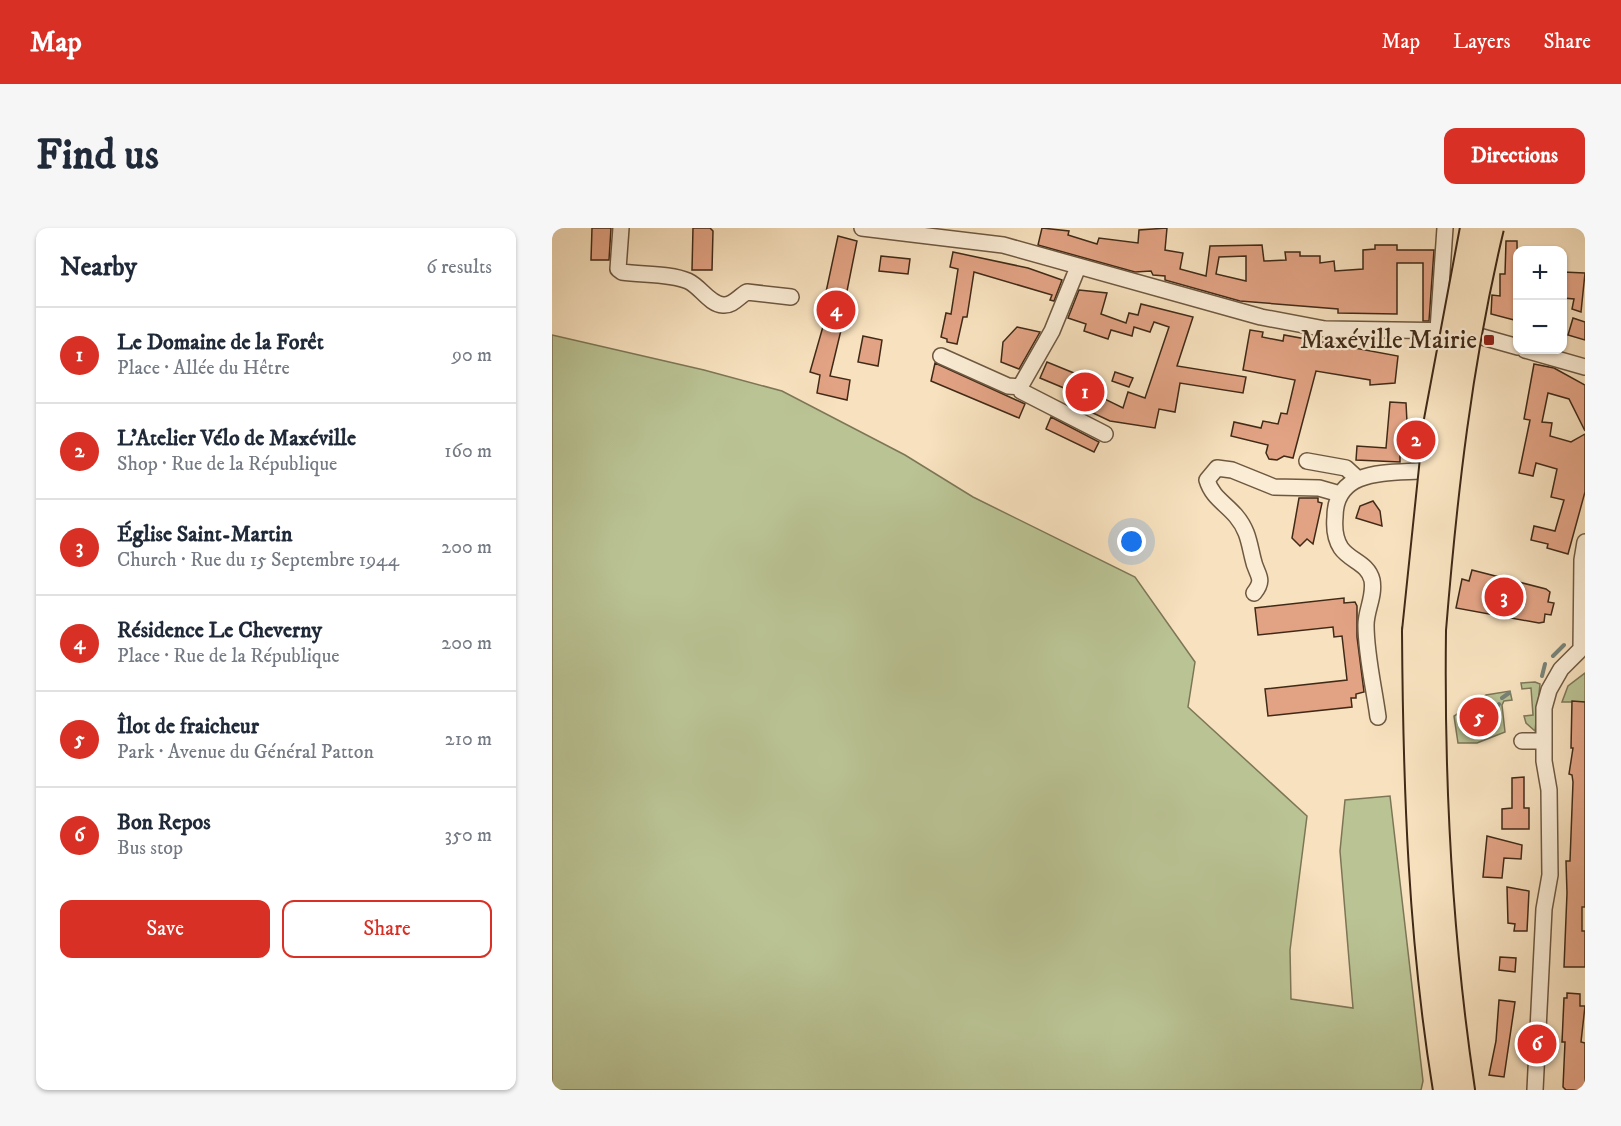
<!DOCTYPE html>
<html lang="en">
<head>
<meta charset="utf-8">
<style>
  :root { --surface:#fff; --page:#f6f6f7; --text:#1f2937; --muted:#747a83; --line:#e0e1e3; --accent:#d93025 }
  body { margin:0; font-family:"IM FELL DW Pica",serif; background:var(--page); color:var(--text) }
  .controls { position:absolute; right:18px; top:18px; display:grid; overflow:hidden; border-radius:12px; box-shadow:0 2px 4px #0004 }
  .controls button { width:54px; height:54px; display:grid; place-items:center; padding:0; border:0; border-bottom:2px solid var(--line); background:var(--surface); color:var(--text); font:30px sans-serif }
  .you { position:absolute; left:580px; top:314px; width:21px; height:21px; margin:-15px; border:4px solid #fff; border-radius:50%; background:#1a73e8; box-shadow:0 0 0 9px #1a73e833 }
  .badge { display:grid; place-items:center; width:39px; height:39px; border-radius:50%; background:var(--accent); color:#fff; font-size:20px; font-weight:700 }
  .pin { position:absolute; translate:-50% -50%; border:3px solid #fff; box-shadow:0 2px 6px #0006 }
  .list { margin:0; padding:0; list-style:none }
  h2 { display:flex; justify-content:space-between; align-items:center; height:78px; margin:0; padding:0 24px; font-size:26px }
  h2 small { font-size:20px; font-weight:400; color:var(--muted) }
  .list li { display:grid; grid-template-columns:39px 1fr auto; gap:18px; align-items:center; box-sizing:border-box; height:96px; padding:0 24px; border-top:2px solid var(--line) }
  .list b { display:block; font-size:22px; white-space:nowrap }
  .list p { margin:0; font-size:20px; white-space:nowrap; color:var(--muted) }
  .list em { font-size:20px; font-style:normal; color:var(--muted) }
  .actions { display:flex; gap:12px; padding:18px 24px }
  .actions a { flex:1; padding:14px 0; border:2px solid var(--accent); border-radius:12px; text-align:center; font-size:21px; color:var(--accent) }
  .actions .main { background:var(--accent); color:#fff }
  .map { position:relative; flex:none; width:1033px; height:862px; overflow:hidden; border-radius:12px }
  header { display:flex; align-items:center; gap:36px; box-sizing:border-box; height:84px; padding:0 30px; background:var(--accent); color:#fff }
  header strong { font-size:28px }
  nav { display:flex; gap:33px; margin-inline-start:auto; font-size:21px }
  .intro { display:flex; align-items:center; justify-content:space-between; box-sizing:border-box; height:144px; padding:0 36px }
  h1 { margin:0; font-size:42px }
  .button { padding:15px 27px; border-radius:12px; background:var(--accent); color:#fff; font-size:21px; font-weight:700 }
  main { display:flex; gap:36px; padding:0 36px }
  aside { flex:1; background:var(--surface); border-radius:12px; box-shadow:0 2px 4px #0004 }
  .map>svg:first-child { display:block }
  .green { fill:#bac394; stroke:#7d7656; stroke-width:1.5 }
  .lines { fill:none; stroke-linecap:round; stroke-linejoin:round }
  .stream { stroke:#788277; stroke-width:4 }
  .building { fill:#e2a384; stroke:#402a17; stroke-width:1.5; fill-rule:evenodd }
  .minor-casing { stroke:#6e5841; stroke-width:18 }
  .highway-casing { stroke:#402a17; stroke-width:26 }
  .minor { stroke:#faecd5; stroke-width:15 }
  .highway { stroke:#f7e1be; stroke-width:22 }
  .highway-bridge-casing { stroke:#402a17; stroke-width:26; stroke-linecap:butt }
  .highway-bridge { stroke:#f7e1be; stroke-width:22 }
  .poi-dot { fill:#8f2418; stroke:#faecd5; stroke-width:2 }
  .labels { text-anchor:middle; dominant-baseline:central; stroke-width:4.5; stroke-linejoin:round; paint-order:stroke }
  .poi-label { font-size:26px; fill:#402a17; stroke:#faecd5; text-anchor:end }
</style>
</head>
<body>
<header>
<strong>Map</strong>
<nav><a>Map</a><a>Layers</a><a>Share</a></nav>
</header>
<div class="intro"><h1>Find us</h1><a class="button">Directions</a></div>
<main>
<aside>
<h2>Nearby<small>6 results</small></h2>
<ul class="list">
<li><span class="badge">1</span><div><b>Le Domaine de la Forêt</b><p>Place · Allée du Hêtre</p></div><em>90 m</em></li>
<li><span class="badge">2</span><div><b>L'Atelier Vélo de Maxéville</b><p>Shop · Rue de la République</p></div><em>160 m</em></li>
<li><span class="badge">3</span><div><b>Église Saint-Martin</b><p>Church · Rue du 15 Septembre 1944</p></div><em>200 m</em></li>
<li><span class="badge">4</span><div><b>Résidence Le Cheverny</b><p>Place · Rue de la République</p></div><em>200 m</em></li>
<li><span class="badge">5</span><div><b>Îlot de fraicheur</b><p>Park · Avenue du Général Patton</p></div><em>210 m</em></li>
<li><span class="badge">6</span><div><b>Bon Repos</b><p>Bus stop</p></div><em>350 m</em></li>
</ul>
<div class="actions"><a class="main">Save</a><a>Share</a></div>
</aside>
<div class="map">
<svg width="1033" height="862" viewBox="0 0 1033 862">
  <rect width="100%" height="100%" fill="#f7e1be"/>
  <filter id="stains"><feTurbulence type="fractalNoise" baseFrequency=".00333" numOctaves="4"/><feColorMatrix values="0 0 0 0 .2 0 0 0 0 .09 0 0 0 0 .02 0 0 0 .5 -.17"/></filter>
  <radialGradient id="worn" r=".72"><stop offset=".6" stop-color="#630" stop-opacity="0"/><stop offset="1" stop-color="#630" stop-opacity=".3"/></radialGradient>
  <path class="green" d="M0,107l152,35 78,21 123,64 68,42 162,80 60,85 -7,45 119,109 -17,134 1,49 62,9 -13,-157 5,-51 45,-4 33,285 -2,9h-869z
    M1033,445v29h-23l6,-16z
    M983,454l5,2 -5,47 -9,-8 -2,-7 9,-1 -2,-27 -9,1 -1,-6z
    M958,463l2,9 -8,1 -2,4 3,27 -28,11h-19l-4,-27 32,-21z"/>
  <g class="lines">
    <path class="stream" d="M1001,428l11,-11
      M990,448l3,-12
      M950,470l7,-5
      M933,483l11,-3 3,-4"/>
  </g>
  <path class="building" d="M40,0h19l-2,32h-18z
    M141,0h17l3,3 -1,39h-20z
    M490,0l27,3 -1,4 29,9 2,-6 39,5 1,-13 28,-2 -2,22 18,3 -3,16 26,7 4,-30 52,-1 2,16 22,-1 -1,-8h15v4h20v7l14,-2 1,10 28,-2v-19l12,-1v-4h22v5h37l-5,71h-6v-58h-26v51l-59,-1v-4l-98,-8 -75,-21v-4l-12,-1 -2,-4 -16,1 -97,-27zM694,28v25l-30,-7 3,-17z
    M286,8l19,5 -11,55 3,1 -19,79 20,4 -3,20 -30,-7 3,-18 -10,-3 14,-49 6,-30 -4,-1z
    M954,13h11l1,80 -27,-7 1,-19 8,1v-22h5z
    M401,24l75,16 34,12 -8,21 -4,-1 2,-5 -78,-23 -7,45h-4l-6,27 -10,-2v-3l-6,-2 5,-24 5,1 7,-45 -8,-2z
    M329,28l29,3 -2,15 -29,-3z
    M1011,44l22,1 -4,39 -9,-3 2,-10 -11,-1z
    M527,62l28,3 -6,21 25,9 3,-10 9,2 3,-11 52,13 -16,49 69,11 -3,16 -63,-10 -5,29 -16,-3 -4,19 -45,-7 -32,-15 5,-10 -43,-18 7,-16 44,18 -5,10 37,18 5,-16 17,6 24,-71 -15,-5 -4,10 -16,-5 -2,9 -21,-6 -3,9 -24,-8 2,-7 -18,-6z
    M1021,90l12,4v18l-17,-5z
    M465,99l23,5 -21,37 -18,-7 2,-20z
    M698,102l13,2 -1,5 21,4 1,-6 114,21 -3,27 -25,2v-5l-54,-9 -23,87 -9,-2 -7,4 -8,-1 -3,-6 2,-8 -37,-9 3,-14 27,6 2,-7 15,3 3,-11 6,1 8,-34 -52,-10z
    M311,108l19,4 -4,26 -20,-4z
    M383,135l90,41 -6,14 -88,-37z
    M982,136l20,4 31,17v46l-16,-32 -21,-6 -6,29 10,1 -2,13 21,6 14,-8v58l-17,62 -21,-6 1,-4 -17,-4 3,-14 21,5 9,-31 -13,-3 6,-28 -21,-6 -3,13 -14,-3 11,-53 -6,-1z
    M563,144l18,6 -4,9 -17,-6z
    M838,174l16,1 1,19h13v11h-4l1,19 -17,2v8l-44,-2 1,-14 29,2z
    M499,189l48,25 -5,10 -48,-23z
    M747,270h19v4l4,1 -9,41 -6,-5 -7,7 -8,-8z
    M821,273l7,10 2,15 -26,-8 4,-12z
    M920,342l74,19 4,3 -2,10 6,1 -3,12 -6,-1 -1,8 -5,1 -83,-15 6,-29 7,2z
    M792,370v5l11,-1 2,4v31l7,55 -8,2v4h-5l1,9 -84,9 -3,-27 82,-9 -5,-44 -8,1 -1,-10 -75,8 -3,-27z
    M1020,473l13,1v205h-3v24h3v36h-21l3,-74 -1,-32h4l3,-79 -1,-7 -3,-1 4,-26h-2z
    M972,549v31h5v21h-27v-20l10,-1v-30z
    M935,608l35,9 -1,14 -17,-1 -2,20 -19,-1z
    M955,659l22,4 -2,40h-13l1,-7 -7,-1z
    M948,729l16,1 -1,14 -16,-2z
    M1015,765l13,1v12h5l-4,36 4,1v47h-19l-3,-3 2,-45h-3l2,-44h3z
    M947,772l16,2 -11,75 -15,-2 7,-34z"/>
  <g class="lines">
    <defs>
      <path id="minor" d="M69,0l-3,41 4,3c20,3 48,1 66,9 13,6 21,23 35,24 10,1 16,-9 24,-13l44,5
        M310,0l141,17 258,72 64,12 136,2 57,16
        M886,102l7,-102
        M973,122l60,17
        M389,128l67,30 12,1
        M468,159l32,-56 26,-64
        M468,159l1,4 84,43
        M755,233l39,7 12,11
        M702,365c12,-15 2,-18 -1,-34 -4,-16 -5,-29 -17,-43 -11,-13 -24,-19 -29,-36l10,-12 15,2 42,17 45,1 21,6
        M1029,421l1,-89 3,-18
        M826,489c-4,-30 -12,-62 -12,-92 0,-15 9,-29 6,-45 -4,-17 -22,-19 -31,-32 -6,-9 -7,-20 -6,-31 0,-47 49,-44 84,-46
        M970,513h22
        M983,862l9,-181 6,-34 -1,-85 -5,-29v-53l5,-18 12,-21 20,-20"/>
      <path id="highway" d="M882,402c-2,156 6,306 29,460
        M862,403c1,154 6,307 31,459"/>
    </defs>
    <use href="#minor" class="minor-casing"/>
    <use href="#highway" class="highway-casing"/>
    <use href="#minor" class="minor"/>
    <use href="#highway" class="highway"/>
    <defs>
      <path id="highway-bridge" d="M882,402c11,-135 26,-269 58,-402
        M862,403l22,-211 36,-192"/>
    </defs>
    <use href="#highway-bridge" class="highway-bridge-casing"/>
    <use href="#highway-bridge" class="highway-bridge"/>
  </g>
  <rect class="poi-dot" x="931" y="106" width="12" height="12" rx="3"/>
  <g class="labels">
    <g class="poi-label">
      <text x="925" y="112">Maxéville Mairie</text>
    </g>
  </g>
  <rect width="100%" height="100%" filter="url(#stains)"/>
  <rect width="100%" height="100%" fill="url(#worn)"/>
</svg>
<div class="controls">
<button>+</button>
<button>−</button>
</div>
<div class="you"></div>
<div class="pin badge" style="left:533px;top:164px">1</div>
<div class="pin badge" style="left:864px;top:212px">2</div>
<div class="pin badge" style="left:952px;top:369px">3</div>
<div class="pin badge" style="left:284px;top:82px">4</div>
<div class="pin badge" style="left:927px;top:489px">5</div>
<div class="pin badge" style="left:985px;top:816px">6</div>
</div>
</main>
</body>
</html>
